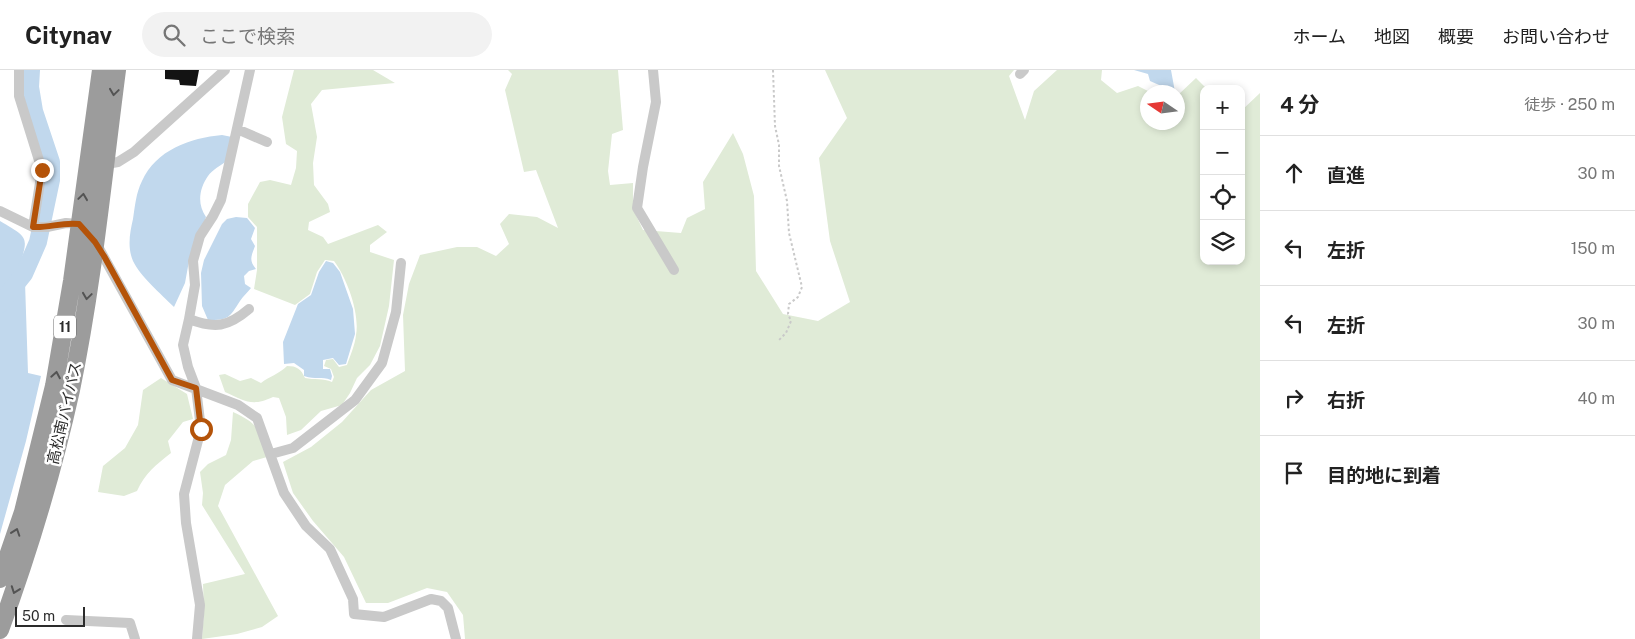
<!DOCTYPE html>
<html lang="ja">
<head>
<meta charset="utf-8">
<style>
  :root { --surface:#fff; --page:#f2f2f2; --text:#222; --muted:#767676; --line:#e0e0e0 }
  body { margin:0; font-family:"Public Sans","Noto Sans JP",sans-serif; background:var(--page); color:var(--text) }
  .controls { position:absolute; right:15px; top:15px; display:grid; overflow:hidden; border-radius:10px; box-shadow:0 2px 8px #0003 }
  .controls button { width:45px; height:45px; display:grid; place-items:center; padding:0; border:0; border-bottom:1px solid var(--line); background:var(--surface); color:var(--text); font:25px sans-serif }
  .compass { position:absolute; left:1140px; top:15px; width:45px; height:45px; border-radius:50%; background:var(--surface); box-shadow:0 2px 8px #0003; rotate:283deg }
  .scale { position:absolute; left:15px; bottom:12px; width:70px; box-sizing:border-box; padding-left:5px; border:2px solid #2c2c2c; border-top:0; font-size:14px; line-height:18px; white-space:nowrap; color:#2c2c2c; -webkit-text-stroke:4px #fff; paint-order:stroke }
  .stop { position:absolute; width:15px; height:15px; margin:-11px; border:4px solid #b45309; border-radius:50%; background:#fff }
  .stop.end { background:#b45309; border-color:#fff; box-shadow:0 1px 5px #0008 }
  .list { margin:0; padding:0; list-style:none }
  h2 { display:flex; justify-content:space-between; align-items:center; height:65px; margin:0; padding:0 20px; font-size:21px }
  h2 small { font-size:16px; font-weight:400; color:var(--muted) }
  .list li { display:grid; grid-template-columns:32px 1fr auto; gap:15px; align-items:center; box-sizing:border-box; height:75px; padding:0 20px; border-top:1px solid var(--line) }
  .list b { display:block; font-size:19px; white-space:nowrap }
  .list em { font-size:16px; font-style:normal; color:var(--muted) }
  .icon { flex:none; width:28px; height:28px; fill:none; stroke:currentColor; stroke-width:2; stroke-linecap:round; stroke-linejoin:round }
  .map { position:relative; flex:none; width:1260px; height:569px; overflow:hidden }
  header { display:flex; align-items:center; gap:30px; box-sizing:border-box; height:70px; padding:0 25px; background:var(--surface); border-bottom:1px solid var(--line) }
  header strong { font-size:24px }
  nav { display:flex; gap:28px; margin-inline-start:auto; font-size:18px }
  .search { width:350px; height:45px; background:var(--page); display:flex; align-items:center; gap:12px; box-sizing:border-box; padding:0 18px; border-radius:28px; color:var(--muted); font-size:19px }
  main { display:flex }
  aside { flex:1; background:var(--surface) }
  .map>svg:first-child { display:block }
  .green { fill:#e0ebd7 }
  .water { fill:#c1d8ed }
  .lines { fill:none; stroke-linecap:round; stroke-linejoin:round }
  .river { stroke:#c1d8ed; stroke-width:18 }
  .building { fill:#131313 }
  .path { stroke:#c9c9c9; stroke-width:2; stroke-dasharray:2.5 2.5; stroke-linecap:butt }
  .minor { stroke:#c9c9c9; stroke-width:10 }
  .trunk { stroke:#9c9c9c; stroke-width:18 }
  .oneway { stroke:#535353 }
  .route { stroke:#b45309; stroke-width:6 }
  .labels { text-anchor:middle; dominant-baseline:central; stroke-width:5; stroke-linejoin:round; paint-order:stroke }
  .shield { fill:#fff; stroke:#6b6b6b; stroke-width:1 }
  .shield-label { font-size:14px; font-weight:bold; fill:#2c2c2c }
  .street-label { font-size:15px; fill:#2c2c2c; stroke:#fff }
</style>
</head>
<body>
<header>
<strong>Citynav</strong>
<div class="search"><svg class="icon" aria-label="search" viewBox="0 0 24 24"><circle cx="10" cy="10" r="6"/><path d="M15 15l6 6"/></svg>ここで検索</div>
<nav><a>ホーム</a><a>地図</a><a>概要</a><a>お問い合わせ</a></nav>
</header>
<main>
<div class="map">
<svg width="1260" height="569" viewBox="0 0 1260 569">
  <rect width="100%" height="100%" fill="#fff"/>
  <path class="green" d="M294,0h79l22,13 -73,7 -11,14 6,33 -4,26 1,22 14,19 2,8 -21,10 -1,8 15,7 5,7 50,-19 9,7 -17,13v7l24,8 -5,46 -9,40 -10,19 -13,13 -7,15 -8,12 -21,6 -20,19 -14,5 -1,-18 -7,-19 -6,-1c-21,10 -28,4 -48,-5l-6,-17 6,-1 15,7 11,-3 10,5c9,-7 18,-9 26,-17 10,0 14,3 18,12 9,2 18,0 27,4l2,-5 -3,-8 -7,-3 2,-6 7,-1 6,8 8,-2c3,-9 8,-20 9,-30 4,-21 -9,-57 -22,-74l-9,-1 -8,12 -7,22 -15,11 -41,-16 3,-19v-43l-9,-10v-13l12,-22 10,-2 21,5 5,-17 1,-17 -11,-7 -4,-27z
    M508,0h110l5,60 -11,4 -4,37 2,14 23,-2v26l10,21 38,3 6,-15 18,-9 -2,-27 30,-49 10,21 11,42 2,75 27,43 35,7 32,-19 -20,-61 -11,-83 28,-40 -22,-48h189l-5,6 16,44 9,-29 23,-21h45l-1,10 16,13 21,-7 12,6h-2v30h30v-27l18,-17 11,11h-3v172h37v-150l19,-18v546h-795l-2,-24 -16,-23 -20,-4 -39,15h-22l-22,-46 -31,-36 -20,-28 -10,-31 28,-15 31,-25 29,-32 34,-19 -2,-56 6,-31 11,-29 37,-8h20l19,9 13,-12 -9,-20 9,-10 28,3 21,11 -22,-58 -12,2 -19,-82 7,-16z
    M161,308l26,16 6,25 -10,3 -15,19 3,12c-15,12 -26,20 -34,38l-13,5 -26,-4 5,-26 22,-18 13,-23 5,-35z
    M233,342c28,13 26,18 34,45l-14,4 -28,24 -7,21 60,110 -16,11 -25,7 -35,5 2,-27 -1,-28 42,-10 -43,-69 1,-12 -3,-21 8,-8 18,-9 5,-15z"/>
  <path class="water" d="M1134,0h37l4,22 -25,-11 -2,-7z
    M222,65l10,2 -5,24c-6,4 -15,9 -19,15 -9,13 -11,28 -2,41l-17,44 -4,22 -11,24c-13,-13 -34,-31 -41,-46 -6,-14 -3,-29 0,-42 2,-13 3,-26 9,-38 14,-31 48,-43 80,-46z
    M236,147l11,1 8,10 -4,11 4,7c-3,9 -7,14 1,23l-7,2 -5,5 1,8 6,4c-3,4 -8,8 -11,13 -11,17 -11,19 -32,19l-6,-14 -1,-33 3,-13 18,-36 5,-5z
    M0,151c30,18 28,15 19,48l5,5 1,8 3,91 13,3 -15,65 -26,93z
    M326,191l7,2 7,9 13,37 2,25 -9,30 -7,1 -6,-7 -10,2v9h7l2,7 -1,4c-10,-4 -15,0 -27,-4v-6l-10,-7 -10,1 -1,-22 15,-38 13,-9 8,-23z"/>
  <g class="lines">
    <path class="river" d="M0,234l24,-30 14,-32 13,-62v-18l-17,-51 -4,-24 1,-17"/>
  </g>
  <path class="building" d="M165,0h34l-3,16 -16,-1 -1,-5 -14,-1z"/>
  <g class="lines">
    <path class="path" d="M773,0l2,56 4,19v21l8,35 2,32 13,54 -4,10 -9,7 -1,10 3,7 -5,12 -8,8"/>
    <path class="minor" d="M19,0v26l23,74 -9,57
      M653,0l3,32 -13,65 -6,41 37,62
      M1020,4l4,-4
      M237,59l30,13
      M101,95l17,-3 16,-10 91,-82
      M0,141l33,16h14l19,-4 13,1 4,4
      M96,173l76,137 66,25 19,13 27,75 22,33 24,23 23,50 1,15 30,3 47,-18 10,2 7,7 8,31
      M189,249c26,10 39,8 60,-10
      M271,384l22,-6 62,-48 27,-37 14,-51 5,-49
      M66,550l64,3 5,16
      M197,569l3,-34 -14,-82 -2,-29 17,-65 -5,-41 -8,-21 -5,-22 6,-26 6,-34 -2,-24 7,-25 13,-20 8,-16 29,-130"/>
    <path class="trunk" d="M0,509l23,-67 31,-126 18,-105 29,-211
      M0,560c29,-79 53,-159 71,-240 22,-106 32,-213 46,-320"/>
  </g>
  <defs><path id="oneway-chevron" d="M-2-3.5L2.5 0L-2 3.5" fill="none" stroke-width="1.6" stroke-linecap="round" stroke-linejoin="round" transform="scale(1.25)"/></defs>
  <g class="oneway">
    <use href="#oneway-chevron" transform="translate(114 22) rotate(98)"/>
    <use href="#oneway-chevron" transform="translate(83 127) rotate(-82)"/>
    <use href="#oneway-chevron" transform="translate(87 226) rotate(98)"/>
    <use href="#oneway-chevron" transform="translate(56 305) rotate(-80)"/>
    <use href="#oneway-chevron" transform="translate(16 462) rotate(-71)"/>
    <use href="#oneway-chevron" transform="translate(15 520) rotate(110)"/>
  </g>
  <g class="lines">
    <path class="route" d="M42,100l-9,57c17,1 28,-5 46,-3l16,18 9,14 68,124 24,8 5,41"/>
  </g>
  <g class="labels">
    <rect class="shield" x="54" y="245.5" width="22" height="23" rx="4"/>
    <g class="shield-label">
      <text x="65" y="257">11</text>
    </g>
    <g class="street-label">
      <text transform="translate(64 343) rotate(-77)">高松南バイパス</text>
    </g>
  </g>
</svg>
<div class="controls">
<button>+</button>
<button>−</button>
<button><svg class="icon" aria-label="locate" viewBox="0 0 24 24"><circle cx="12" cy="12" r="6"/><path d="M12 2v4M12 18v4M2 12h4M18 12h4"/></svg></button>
<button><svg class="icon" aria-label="layers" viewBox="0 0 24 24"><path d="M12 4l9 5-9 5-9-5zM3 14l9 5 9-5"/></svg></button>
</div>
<svg class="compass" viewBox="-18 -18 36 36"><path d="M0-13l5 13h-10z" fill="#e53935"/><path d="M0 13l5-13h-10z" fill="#767676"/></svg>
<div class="scale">50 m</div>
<div class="stop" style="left:201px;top:359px"></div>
<div class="stop end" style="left:42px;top:100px"></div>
</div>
<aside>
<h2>4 分<small>徒歩 · 250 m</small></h2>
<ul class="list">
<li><svg class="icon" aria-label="ahead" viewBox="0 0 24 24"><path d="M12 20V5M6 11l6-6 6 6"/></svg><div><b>直進</b></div><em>30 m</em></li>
<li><svg class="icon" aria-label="left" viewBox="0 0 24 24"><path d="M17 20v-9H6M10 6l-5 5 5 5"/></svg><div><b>左折</b></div><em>150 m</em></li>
<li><svg class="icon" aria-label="left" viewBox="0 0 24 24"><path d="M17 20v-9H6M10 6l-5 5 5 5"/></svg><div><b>左折</b></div><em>30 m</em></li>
<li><svg class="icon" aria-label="right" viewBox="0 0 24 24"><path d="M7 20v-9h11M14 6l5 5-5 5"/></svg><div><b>右折</b></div><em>40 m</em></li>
<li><svg class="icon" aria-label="arrive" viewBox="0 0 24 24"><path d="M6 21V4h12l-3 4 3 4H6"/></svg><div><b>目的地に到着</b></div></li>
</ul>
</aside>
</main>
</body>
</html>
